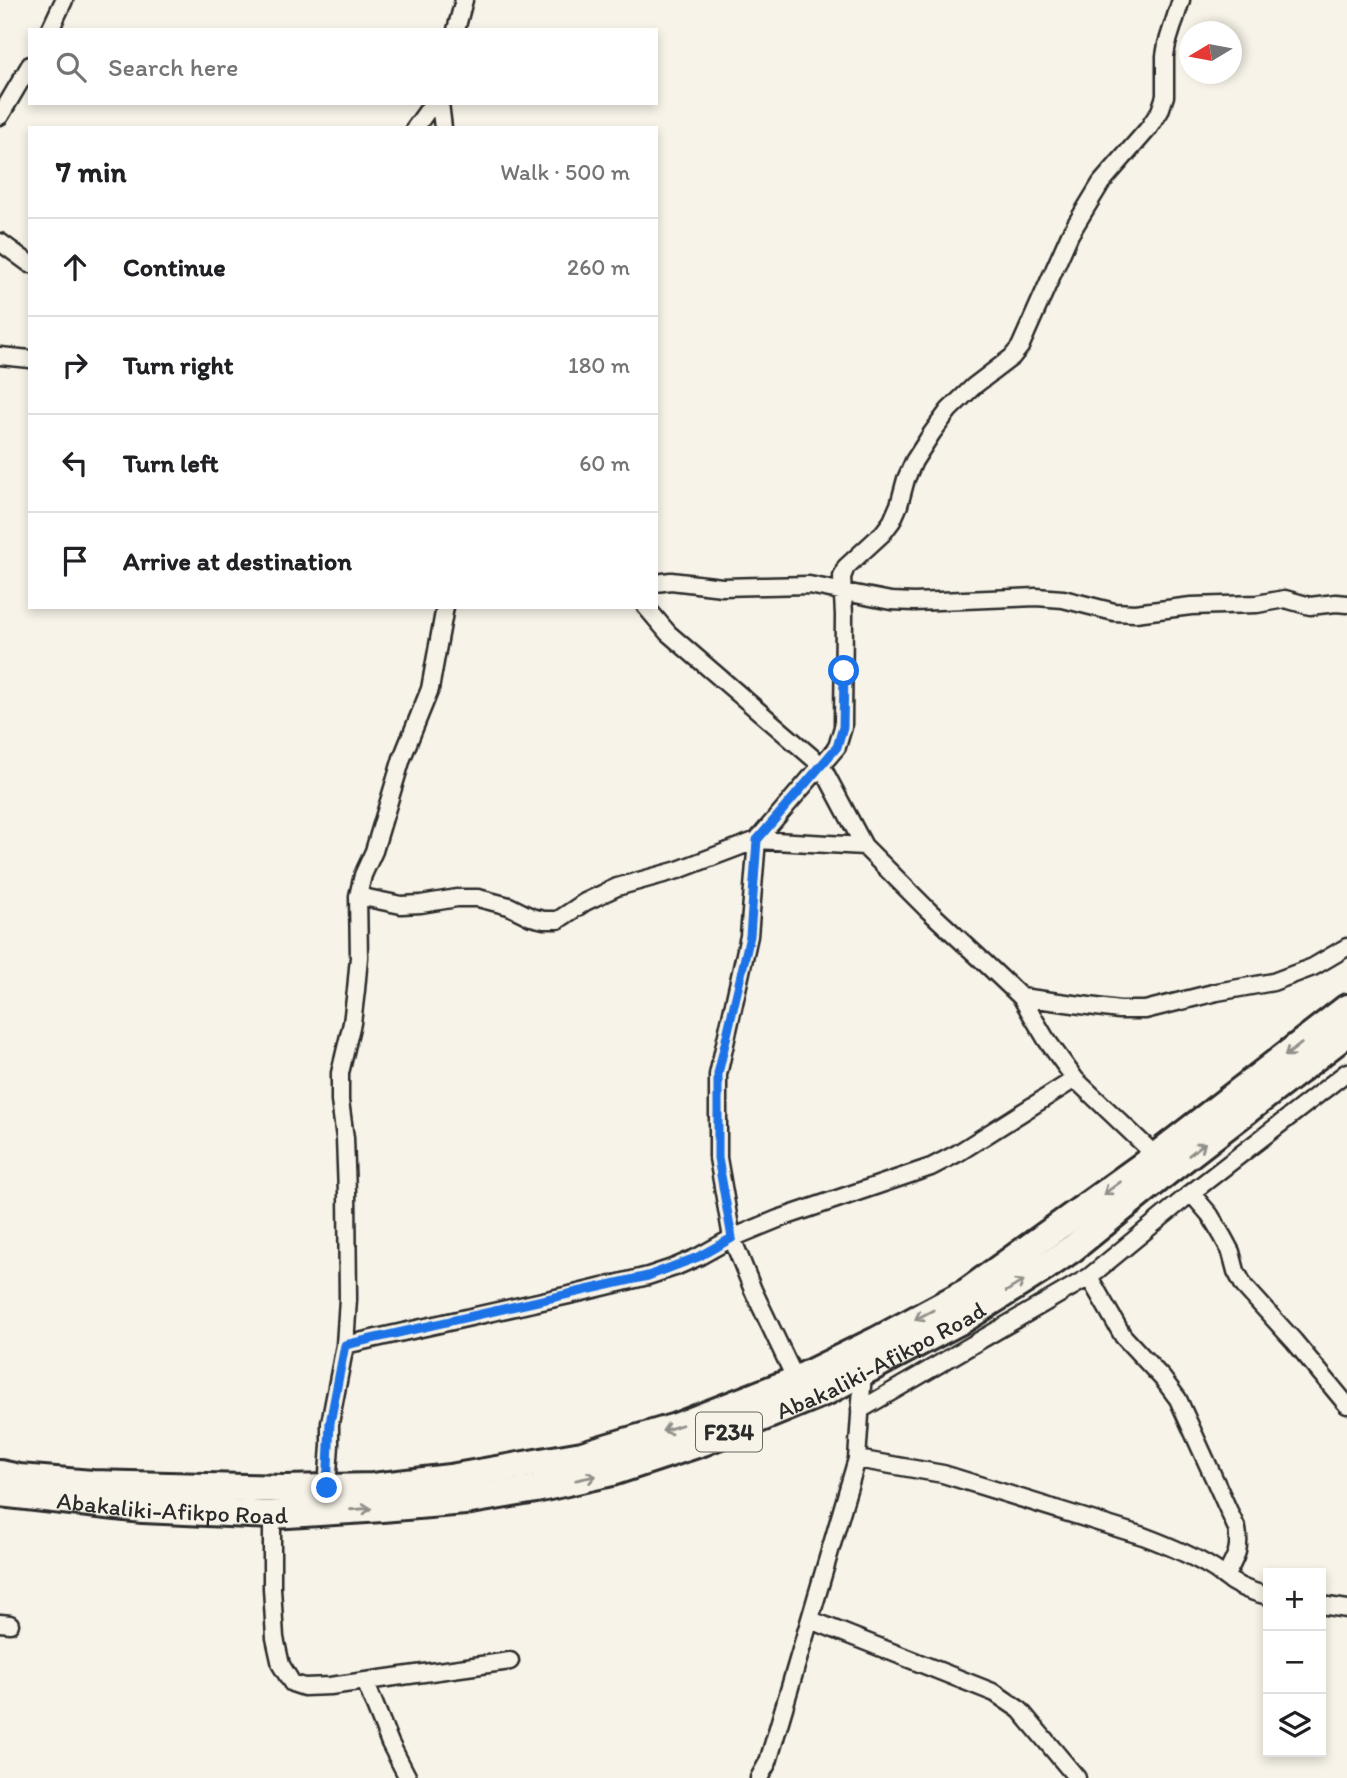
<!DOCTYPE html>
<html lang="en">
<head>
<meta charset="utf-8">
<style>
  :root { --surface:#fff; --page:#f6f6f6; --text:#202124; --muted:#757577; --line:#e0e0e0 }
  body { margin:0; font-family:Itim,sans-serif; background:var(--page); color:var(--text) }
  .controls { position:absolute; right:21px; bottom:21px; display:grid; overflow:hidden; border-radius:0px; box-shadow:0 4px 10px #0003 }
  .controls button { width:63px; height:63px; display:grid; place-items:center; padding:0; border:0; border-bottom:2px solid var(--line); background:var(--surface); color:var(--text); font:35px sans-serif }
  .compass { position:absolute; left:1179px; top:21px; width:63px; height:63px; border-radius:50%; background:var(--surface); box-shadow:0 4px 10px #0003; rotate:260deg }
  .stop { position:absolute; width:21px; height:21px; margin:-16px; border:5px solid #1a73e8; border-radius:50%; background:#fff }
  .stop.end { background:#1a73e8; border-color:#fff; box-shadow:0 2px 7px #0008 }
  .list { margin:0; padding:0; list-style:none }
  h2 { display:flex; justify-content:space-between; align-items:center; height:91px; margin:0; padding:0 28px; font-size:30px }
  h2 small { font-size:23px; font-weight:400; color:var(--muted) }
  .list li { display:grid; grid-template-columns:46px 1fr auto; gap:21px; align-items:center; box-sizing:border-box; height:98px; padding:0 28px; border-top:2px solid var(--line) }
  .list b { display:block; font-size:26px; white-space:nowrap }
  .list em { font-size:23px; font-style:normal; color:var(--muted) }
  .icon { flex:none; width:38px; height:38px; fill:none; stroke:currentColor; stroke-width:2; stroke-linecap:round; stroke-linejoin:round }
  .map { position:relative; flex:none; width:1347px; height:1778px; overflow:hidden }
  .search { position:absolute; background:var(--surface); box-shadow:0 4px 10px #0003; left:28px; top:28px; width:630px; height:77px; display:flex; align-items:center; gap:18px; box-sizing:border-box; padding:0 24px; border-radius:0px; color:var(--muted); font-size:26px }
  .panel { position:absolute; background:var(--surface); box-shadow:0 4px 10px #0003; left:28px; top:126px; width:630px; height:483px; border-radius:0px }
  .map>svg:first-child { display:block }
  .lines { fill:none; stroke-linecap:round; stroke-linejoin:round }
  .street-casing { stroke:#2b2b2b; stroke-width:21 }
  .primary-casing { stroke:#2b2b2b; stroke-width:32 }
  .street { stroke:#f7f3e8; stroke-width:16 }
  .primary { stroke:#f7f3e8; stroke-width:26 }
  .oneway { stroke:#918f8a }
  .route { stroke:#1a73e8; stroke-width:9 }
  .labels { text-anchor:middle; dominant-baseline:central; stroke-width:5; stroke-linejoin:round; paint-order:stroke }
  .shield { fill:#f7f3e8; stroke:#686764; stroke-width:2 }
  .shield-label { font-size:23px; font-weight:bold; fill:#2b2b2b }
  .street-label { font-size:24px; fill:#2b2b2b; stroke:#f7f3e8 }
</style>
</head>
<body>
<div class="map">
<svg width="1347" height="1778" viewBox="0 0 1347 1778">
  <rect width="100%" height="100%" fill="#f7f3e8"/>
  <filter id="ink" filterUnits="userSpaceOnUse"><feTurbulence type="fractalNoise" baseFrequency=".0143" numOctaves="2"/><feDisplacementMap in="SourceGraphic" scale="14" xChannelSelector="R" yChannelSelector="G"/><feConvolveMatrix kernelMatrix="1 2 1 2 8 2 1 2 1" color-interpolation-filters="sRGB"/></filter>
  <g filter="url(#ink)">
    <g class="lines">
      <defs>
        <path id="street" d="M50,30l14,-30
          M456,30l8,-30
          M440,103l3,25
          M0,116l30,-51
          M415,128l18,-25
          M0,242l30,22
          M0,356l30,3
          M656,583l15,-2 51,6 87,-2 82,16 23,1 122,-5 27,2 51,13 21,1 56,-7 66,-2 28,-5 25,7 26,-3 11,1
          M646,607l22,26 153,132 43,81 64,64 57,53 36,34 25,42 29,40 81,77
          M358,896l43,9 20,-1 36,-6h21l31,8 22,11 13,3h14l27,-18 32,-15 61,-17 79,-30 107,6
          M1021,997l98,13h26l72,-18 56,-10 40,-15 34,-20
          M1191,1193l19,22 13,22 8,15 5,19 8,15 50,55 53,64
          M1089,1277l34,59 40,43 15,20 59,130c4,22 -2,29 -12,48
          M345,1345l233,-52 70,-17 27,-9 23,-10 34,-19 46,-19 153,-52 27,-14 117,-74
          M796,1380l-43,-90 -21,-52 -14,-80v-83l31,-139 8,-96 80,-93 6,-20 1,-112 -2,-38 4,-10 37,-34 9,-12 7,-16 7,-26 8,-18 18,-28 17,-23 25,-24 38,-29 8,-10 50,-113 31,-51 47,-54 12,-18 5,-15v-40l2,-12 14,-44
          M860,1410l229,-133 102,-84 156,-121
          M857,1459l86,15 200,62c24,9 49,19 71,33 6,4 12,9 18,13 11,7 24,11 36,14
          M327,1488l3,-43v-22l15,-78 3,-46 -1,-106 -2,-55 -5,-37v-28l12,-50 4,-33 3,-33 -1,-61 5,-21 11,-24 28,-93 28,-69 15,-82
          M272,1515v73l3,50 6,27 11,18 12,4 26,-1 180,-25
          M1321,1605l26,4
          M811,1620l184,73 25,17 57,68
          M0,1623l10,1
          M365,1681l25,62 18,35
          M759,1778l9,-16 89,-303 6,-87"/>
        <g id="primary">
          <path d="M0,1474l19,4 73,6 192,5 89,-2 77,-9 132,-23 94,-28 120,-47 80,-39 91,-49 189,-136 191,-148"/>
          <path id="s1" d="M0,1493l143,16 129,6 110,-7 83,-7 71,-12 76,-17 91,-30 124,-51 138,-73 79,-50 29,-20 95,-77 179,-138"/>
        </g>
      </defs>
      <use href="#street" class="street-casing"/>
      <use href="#primary" class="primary-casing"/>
      <use href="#street" class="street"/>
      <use href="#primary" class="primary"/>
    </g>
    <defs><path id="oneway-shaft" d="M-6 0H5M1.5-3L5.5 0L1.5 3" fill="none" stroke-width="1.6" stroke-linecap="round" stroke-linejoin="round" transform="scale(1.75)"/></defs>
    <g class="oneway">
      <use href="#oneway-shaft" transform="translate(1293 1050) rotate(142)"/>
      <use href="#oneway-shaft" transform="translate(1197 1149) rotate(-38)"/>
      <use href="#oneway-shaft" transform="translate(1112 1188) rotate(144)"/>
      <use href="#oneway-shaft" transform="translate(1015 1286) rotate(-32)"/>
      <use href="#oneway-shaft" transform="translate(924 1315) rotate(152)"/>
      <use href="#oneway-shaft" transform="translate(672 1428) rotate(162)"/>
      <use href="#oneway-shaft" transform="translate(586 1478) rotate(-12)"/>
      <use href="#oneway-shaft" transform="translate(361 1509) rotate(-4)"/>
    </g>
  </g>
  <g class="lines" filter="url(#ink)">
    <path class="route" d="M327,1488l3,-65 15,-78 303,-69 50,-19 34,-19 -14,-80v-84l32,-138 7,-96 80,-93 6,-20 1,-56"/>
  </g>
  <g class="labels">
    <rect class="shield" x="696" y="1412.5" width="66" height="39" rx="5"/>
    <g class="shield-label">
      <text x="729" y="1432">F234</text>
    </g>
    <g class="street-label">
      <text stroke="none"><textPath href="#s1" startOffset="908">Abakaliki-Afikpo Road</textPath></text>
      <text stroke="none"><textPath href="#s1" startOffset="173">Abakaliki-Afikpo Road</textPath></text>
    </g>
  </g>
</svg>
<div class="controls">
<button>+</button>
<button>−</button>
<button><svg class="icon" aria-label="layers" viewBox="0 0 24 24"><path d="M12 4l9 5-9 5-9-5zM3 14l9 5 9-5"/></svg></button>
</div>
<svg class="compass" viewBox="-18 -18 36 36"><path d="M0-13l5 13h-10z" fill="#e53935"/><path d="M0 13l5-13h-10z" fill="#757577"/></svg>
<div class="stop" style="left:844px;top:671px"></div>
<div class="stop end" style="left:327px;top:1488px"></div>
<div class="search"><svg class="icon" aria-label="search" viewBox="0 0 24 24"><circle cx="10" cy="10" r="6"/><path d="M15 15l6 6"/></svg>Search here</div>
<section class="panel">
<h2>7 min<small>Walk · 500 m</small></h2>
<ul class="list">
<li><svg class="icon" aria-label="ahead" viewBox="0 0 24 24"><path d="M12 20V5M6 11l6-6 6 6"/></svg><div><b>Continue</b></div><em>260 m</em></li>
<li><svg class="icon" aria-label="right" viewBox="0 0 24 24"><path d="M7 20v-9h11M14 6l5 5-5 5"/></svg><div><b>Turn right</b></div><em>180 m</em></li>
<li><svg class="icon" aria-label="left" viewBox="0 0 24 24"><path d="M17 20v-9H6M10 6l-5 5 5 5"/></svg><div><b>Turn left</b></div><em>60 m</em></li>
<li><svg class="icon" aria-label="arrive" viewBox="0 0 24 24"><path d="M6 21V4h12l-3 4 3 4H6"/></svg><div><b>Arrive at destination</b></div></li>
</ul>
</section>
</div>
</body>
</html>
